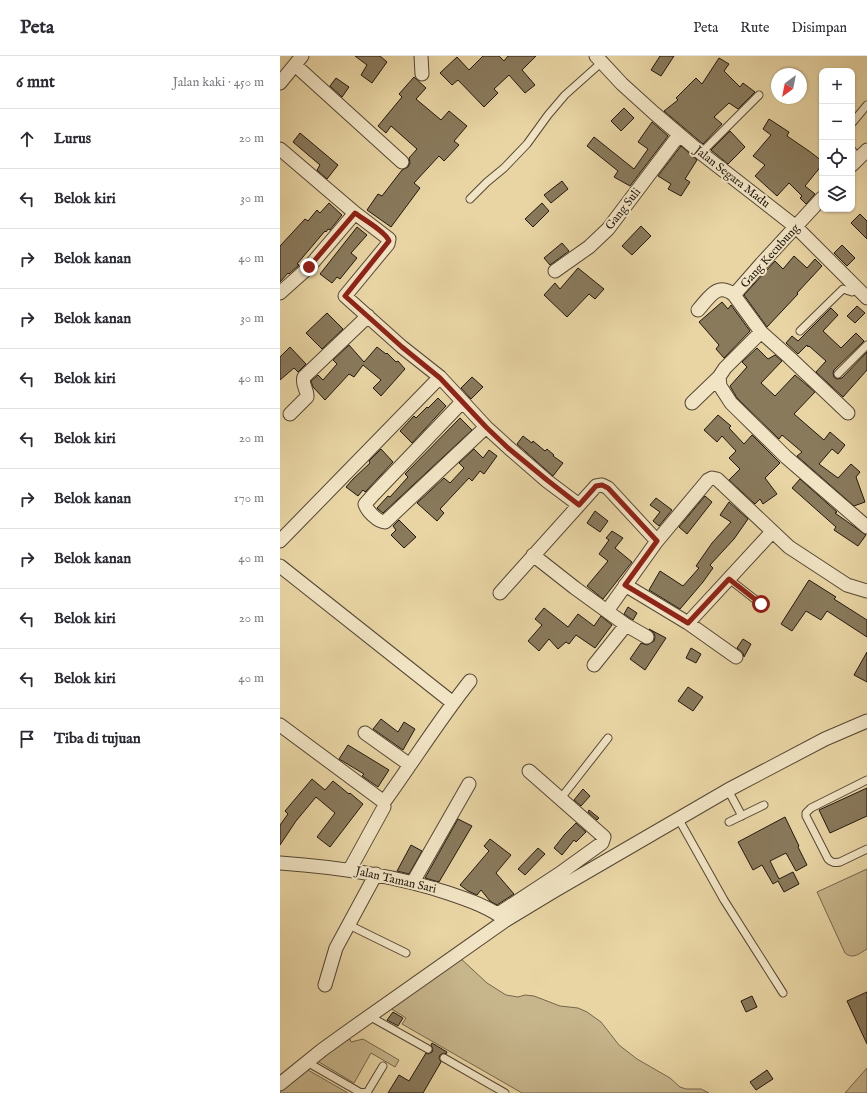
<!DOCTYPE html>
<html lang="id">
<head>
<meta charset="utf-8">
<style>
  :root { --surface:#fff; --page:#f2f2f3; --text:#2b2b33; --muted:#7c7c81; --line:#e1e1e2 }
  body { margin:0; font-family:"IM FELL English",serif; background:var(--page); color:var(--text) }
  .controls { position:absolute; right:12px; top:12px; display:grid; overflow:hidden; border-radius:8px; box-shadow:0 1px 3px #0004 }
  .controls button { width:36px; height:36px; display:grid; place-items:center; padding:0; border:0; border-bottom:1px solid var(--line); background:var(--surface); color:var(--text); font:20px sans-serif }
  .compass { position:absolute; left:491px; top:12px; width:36px; height:36px; border-radius:50%; background:var(--surface); box-shadow:0 1px 3px #0004; rotate:212deg }
  .stop { position:absolute; width:12px; height:12px; margin:-9px; border:3px solid #8f2418; border-radius:50%; background:#fff }
  .stop.end { background:#8f2418; border-color:#fff; box-shadow:0 1px 4px #0008 }
  .list { margin:0; padding:0; list-style:none }
  h2 { display:flex; justify-content:space-between; align-items:center; height:52px; margin:0; padding:0 16px; font-size:17px }
  h2 small { font-size:13px; font-weight:400; color:var(--muted) }
  .list li { display:grid; grid-template-columns:26px 1fr auto; gap:12px; align-items:center; box-sizing:border-box; height:60px; padding:0 16px; border-top:1px solid var(--line) }
  .list b { display:block; font-size:15px; white-space:nowrap }
  .list em { font-size:13px; font-style:normal; color:var(--muted) }
  .icon { flex:none; width:22px; height:22px; fill:none; stroke:currentColor; stroke-width:2; stroke-linecap:round; stroke-linejoin:round }
  .map { position:relative; flex:none; width:587px; height:1037px; overflow:hidden }
  header { display:flex; align-items:center; gap:24px; box-sizing:border-box; height:56px; padding:0 20px; background:var(--surface); border-bottom:1px solid var(--line) }
  header strong { font-size:19px }
  nav { display:flex; gap:22px; margin-inline-start:auto; font-size:14px }
  main { display:flex }
  aside { flex:1; background:var(--surface) }
  .map>svg:first-child { display:block }
  .green { fill:#c7b58b; stroke:#74664d }
  .building { fill:#897a5c; stroke:#22180f }
  .lines { fill:none; stroke-linecap:round; stroke-linejoin:round }
  .lane-casing { stroke:#544734; stroke-width:9 }
  .street-casing { stroke:#544734; stroke-width:15 }
  .lane { stroke:#f1e4c4; stroke-width:7 }
  .street { stroke:#f1e4c4; stroke-width:13 }
  .route { stroke:#8f2418; stroke-width:5 }
  .labels { text-anchor:middle; dominant-baseline:central; stroke-width:4; stroke-linejoin:round; paint-order:stroke }
  .street-label { font-size:12px; fill:#22180f; stroke:#f1e4c4 }
</style>
</head>
<body>
<header>
<strong>Peta</strong>
<nav><a>Peta</a><a>Rute</a><a>Disimpan</a></nav>
</header>
<main>
<aside>
<h2>6 mnt<small>Jalan kaki · 450 m</small></h2>
<ul class="list">
<li><svg class="icon" aria-label="ahead" viewBox="0 0 24 24"><path d="M12 20V5M6 11l6-6 6 6"/></svg><div><b>Lurus</b></div><em>20 m</em></li>
<li><svg class="icon" aria-label="left" viewBox="0 0 24 24"><path d="M17 20v-9H6M10 6l-5 5 5 5"/></svg><div><b>Belok kiri</b></div><em>30 m</em></li>
<li><svg class="icon" aria-label="right" viewBox="0 0 24 24"><path d="M7 20v-9h11M14 6l5 5-5 5"/></svg><div><b>Belok kanan</b></div><em>40 m</em></li>
<li><svg class="icon" aria-label="right" viewBox="0 0 24 24"><path d="M7 20v-9h11M14 6l5 5-5 5"/></svg><div><b>Belok kanan</b></div><em>30 m</em></li>
<li><svg class="icon" aria-label="left" viewBox="0 0 24 24"><path d="M17 20v-9H6M10 6l-5 5 5 5"/></svg><div><b>Belok kiri</b></div><em>40 m</em></li>
<li><svg class="icon" aria-label="left" viewBox="0 0 24 24"><path d="M17 20v-9H6M10 6l-5 5 5 5"/></svg><div><b>Belok kiri</b></div><em>20 m</em></li>
<li><svg class="icon" aria-label="right" viewBox="0 0 24 24"><path d="M7 20v-9h11M14 6l5 5-5 5"/></svg><div><b>Belok kanan</b></div><em>170 m</em></li>
<li><svg class="icon" aria-label="right" viewBox="0 0 24 24"><path d="M7 20v-9h11M14 6l5 5-5 5"/></svg><div><b>Belok kanan</b></div><em>40 m</em></li>
<li><svg class="icon" aria-label="left" viewBox="0 0 24 24"><path d="M17 20v-9H6M10 6l-5 5 5 5"/></svg><div><b>Belok kiri</b></div><em>20 m</em></li>
<li><svg class="icon" aria-label="left" viewBox="0 0 24 24"><path d="M17 20v-9H6M10 6l-5 5 5 5"/></svg><div><b>Belok kiri</b></div><em>40 m</em></li>
<li><svg class="icon" aria-label="arrive" viewBox="0 0 24 24"><path d="M6 21V4h12l-3 4 3 4H6"/></svg><div><b>Tiba di tujuan</b></div></li>
</ul>
</aside>
<div class="map">
<svg width="587" height="1037" viewBox="0 0 587 1037">
  <rect width="100%" height="100%" fill="#e9d5a4"/>
  <filter id="stains"><feTurbulence type="fractalNoise" baseFrequency=".005" numOctaves="4"/><feColorMatrix values="0 0 0 0 .2 0 0 0 0 .09 0 0 0 0 .02 0 0 0 .5 -.17"/></filter>
  <radialGradient id="worn" r=".72"><stop offset=".6" stop-color="#630" stop-opacity="0"/><stop offset="1" stop-color="#630" stop-opacity=".3"/></radialGradient>
  <path class="green" d="M587,813v80c-7,4 -14,11 -22,4l-28,-61z
    M179,901l28,26 19,12 12,2 7,-2 9,1 26,10 18,2 9,4 14,10 18,23 18,14 33,19 10,9 6,2h15l8,4h-187l-120,-69 4,-6 -16,-10z
    M70,983l1,3 12,-3 36,21 -4,7 -24,-14 -17,30 -35,-21 -1,-1 21,-17z
    M587,1012v25h-22z
    M28,1014l40,23h-68v-2l25,-20z"/>
  <path class="building" d="M75,0h25l7,6 -15,21 -11,-8 6,-10z
    M203,0h16l5,5 4,-5h28l-14,14 13,15 -10,8 -16,-18 -15,14 4,4 -14,14 -26,-27 -6,5 -12,-12 17,-16 12,13z
    M380,0h14l-13,20 -10,-6z
    M439,2l10,6 -5,7 16,16 3,-4 12,9 -17,17 -9,-6 -15,14 8,7 -19,20 -39,-33 14,-11 -2,-2 20,-20 6,6z
    M134,21l12,11 -10,11 25,21 8,-9 18,15 -13,15 5,4 -15,16 -5,-5 -25,27 6,5 -29,39 -24,-17 11,-16 4,2 20,-26 6,-3 2,-4 -1,-5 8,-9 -26,-23 -5,7 -8,-7 24,-29 -3,-3z
    M56,22l13,9 -7,10 -12,-11z
    M344,52l10,10 -13,13 -10,-10z
    M489,63l20,13 -2,4 22,15 13,10v4l-17,21 10,8 -9,10 -6,-6 2,-2 -13,-13 -12,13 -22,-20 10,-11 -12,-9 18,-21 -8,-6z
    M372,66l16,14 -38,50 -16,-9 4,-6 -31,-25 7,-9 40,32 14,-20 -10,-7z
    M450,75l15,16 -17,17 -17,-14z
    M20,77l38,32 -11,14 -10,-9 3,-5 -27,-23z
    M401,90l16,14 -12,19 5,3 -9,14 -13,-7 3,-5 -13,-8z
    M282,125l6,8 -17,14 -7,-8z
    M49,147l13,12 -12,15 -2,-1 -2,3 -1,-1 -28,33 2,1 -10,9 -1,-1 -8,9v-36l25,-27 3,2 9,-11 3,3z
    M262,147l7,8 -16,16 -8,-8z
    M580,158l7,7v18l-16,-16z
    M361,170l10,10 -19,19 -10,-9z
    M77,171l10,8 -16,18 6,5 -17,21 -3,-2 -5,6 -12,-9z
    M282,187l7,8 -19,14 -6,-7z
    M562,189l13,13 -8,8 -13,-13z
    M514,200l13,12 8,-9 7,7 -25,27 1,1 -31,33 -23,-32 31,-34 8,8z
    M298,212l26,21 -9,10 -6,-5 -22,23 -23,-22 11,-12 5,6z
    M442,246l6,7 3,-4 19,26 -26,27 -8,-9 3,-4 -20,-23z
    M577,250l8,7 -10,10 -8,-7z
    M551,252l7,7 -15,16 18,17 15,-15 8,8 -30,29 -1,3 1,4 3,2 5,-1 25,-26v18l-24,27 -27,-25 10,-11 -17,-15 -1,1 -1,-2 -9,9 -12,-11 6,-7 6,5z
    M47,257l16,16 -21,20 -16,-16z
    M69,289l15,17 13,-15 9,7 1,-1 9,9 2,-1 7,8 -24,27 -8,-8 8,-8 -18,-15 -9,12 -5,-3 -24,26 -12,-13 -2,-6 7,-6 5,5 14,-16 -4,-4z
    M10,291l16,17 -8,8 -4,-4 -14,12v-23z
    M477,292l11,11 7,-4 7,6 -21,22 14,13 20,-21 20,17 -21,22 30,26 6,-8 15,13 -7,9 -6,-5 -13,15 19,14 13,-14 9,8 -4,5 9,25 -11,4 -57,-50 5,-4 -20,-17 -3,4 -42,-41 -7,-12 17,-19 -5,-5z
    M192,321l11,10 -12,12 -10,-11z
    M158,342l8,8 -34,37 -12,-12 14,-15 2,2 11,-11 1,1z
    M438,359l13,11 -2,2 15,16 8,-9 28,28 -15,15 12,16 -14,10 -3,-5 -5,5 -26,-24 11,-11 -11,-11 7,-7 -14,-15 -5,6 -13,-12z
    M180,362l12,12 -89,83 -4,-3 -2,-2 11,-12 2,1 18,-20 -3,-3z
    M243,380l9,7 1,-2 12,10 2,-2 7,6 -1,1 10,7 -10,13 -36,-32z
    M101,393l12,13 -27,29 -1,1 -2,-2 -5,6 -12,-9 7,-8 17,-16 -1,-2z
    M194,393l9,9 6,-8 8,6 -13,18 -4,-3 -8,10 -3,-3 -29,31 4,4 -7,8 -20,-18 27,-25 6,5 14,-15 -5,-5z
    M520,423l37,33 -2,1 31,22 -8,11 -24,-16 2,-3 -44,-39z
    M425,440l7,6 -25,32 -8,-7z
    M376,442l16,12 -13,16 -6,-5 7,-9 -10,-7z
    M449,446l19,17 -14,20 -24,26 3,3 -10,14 -23,27 -31,-19 11,-19 23,15 16,-18 -3,-2 16,-23 19,-21 -11,-7z
    M315,455l13,10 -8,11 -13,-9z
    M119,464l17,17 -12,11 -13,-13 5,-5 -3,-4z
    M332,475l11,7 -8,10 17,14 -29,37 -16,-13 21,-25 -9,-7 10,-14 -3,-2z
    M529,524l27,17 -2,2 33,21v17l-40,-26 -6,9 -15,-9 -14,20 -11,-7z
    M348,551l9,6 -4,7 -9,-6z
    M264,552l24,19 10,-13 16,12 7,-10 11,9 -17,23 -19,-13 -7,9 -3,-2 -8,7 -9,-10 -10,12 -11,-10 14,-16 -7,-6z
    M369,573l17,9 -21,32 -15,-11 11,-16 6,2 7,-4 1,-4 -1,-4z
    M463,583l8,5 -7,13 -1,-4 -6,-5z
    M411,592l10,6 -5,9 -10,-5z
    M587,596v30l-13,-7z
    M408,631l15,10 -10,14 -15,-10z
    M101,663l17,13 6,-10 11,7 -12,21 -30,-21z
    M68,689l41,25 -11,17 -16,-11 2,-2 -25,-15z
    M32,723l13,11 8,-9 16,13 1,-1 13,11 -33,43 -13,-10 18,-24 -19,-16 -20,24 -16,24v-20l8,-11 -3,-3z
    M587,732v28l-37,17 -11,-23z
    M303,733l7,7 -9,10 -7,-6z
    M309,754l10,8 -2,2 -9,-8z
    M505,761l14,29 -1,1 9,18 -11,6 -10,-18 -16,8 9,18 14,-7 6,12 -15,8 -6,-11 -5,3 -11,-19 -9,5 -15,-28z
    M178,763l14,7 -33,56 -14,-4z
    M296,767l10,9 -10,10 -2,-2 -12,15 -8,-7 11,-14z
    M210,783l21,16 -15,18 18,21 -17,11 -7,-4 -9,-11 -4,5 -9,-4 -8,-6 29,-34 -5,-5z
    M131,789l11,6 -13,23 -12,-3z
    M258,792l7,6 -20,21 -7,-6z
    M587,936v52l-20,-43z
    M472,940l5,11 -11,5 -5,-11z
    M113,956l10,6 -5,8 -11,-6z
    M152,987l15,9 -1,2 -2,-1 -4,2 -1,3 2,4 -18,31h-35l11,-18 10,6 17,-28 2,1 4,-2 1,-3 -2,-4z
    M487,1014l6,9 -17,11 -6,-8z"/>
  <g class="lines">
    <defs>
      <path id="lane" d="M572,67l15,-18
        M572,94l6,9
        M421,97l58,-58
        M190,143l17,-17 17,-14 23,-24 21,-29 17,-20 37,-33
        M520,275l43,-42 9,3 4,-4
        M558,318l29,-29
        M449,523l32,25
        M587,724l-56,28 -5,5v3l22,43c4,4 7,4 12,3l27,-13
        M448,734l14,26
        M281,742l47,-60
        M398,762l46,82 59,93
        M449,766l35,-17
        M69,869l57,28
        M89,960l59,33
        M164,1002l61,35
        M27,1006l54,31 7,-2 15,-25"/>
      <path id="street" d="M141,0l1,18
        M316,0l26,28 32,29 47,40 95,74 71,71
        M15,9l107,97
        M0,27l22,-27
        M0,93l75,64 34,26 -1,5 -43,52 57,51 38,30 46,50 23,21 38,33 32,24
        M572,109l15,-15
        M275,215l34,-24 19,-18 71,-94
        M0,237l29,-26 46,-54
        M454,239l28,-32 60,-65
        M418,254c11,-12 19,-29 36,-15l27,37 28,25 59,56
        M481,276l-36,36 -6,9 1,9 11,17 55,54 81,70
        M182,346l-88,92 -9,10c2,7 13,18 20,18l101,-95
        M412,347l27,-26
        M10,358l17,-17c1,-7 -6,-13 -3,-20l64,-61
        M0,485l160,-164
        M253,499l42,33 51,37
        M0,510l173,137
        M345,529l63,38 48,34
        M220,537l96,-107 6,-1 6,3 49,53
        M327,555l50,-70 51,-61 4,-2 5,1 72,68 58,38 20,6
        M408,567l84,-91
        M314,609l32,-40 21,12
        M0,669l104,77v5l-34,62
        M85,677l45,32
        M104,746c29,-40 55,-82 86,-121
        M0,807c58,4 113,12 168,30 21,7 41,14 58,27
        M133,826l56,-98
        M218,858l61,-40 43,-31 2,-6 -75,-66
        M45,929l11,-37 40,-74
        M0,1028l42,-34 25,-18 159,-112 48,-29 174,-101 97,-51 42,-18"/>
    </defs>
    <use href="#lane" class="lane-casing"/>
    <use href="#street" class="street-casing"/>
    <use href="#lane" class="lane"/>
    <use href="#street" class="street"/>
  </g>
  <g class="lines">
    <path class="route" d="M29,211l46,-54c8,6 31,19 34,28l-44,55 57,51 38,31 46,49 22,21 39,32 32,25 17,-19 6,-1 6,3 49,53 -32,44 63,38 41,-44 32,25"/>
  </g>
  <g class="labels">
    <g class="street-label">
      <text transform="translate(452 121) rotate(38)">Jalan Segara Madu</text>
      <text transform="translate(343 153) rotate(-52)">Gang Suli</text>
      <text transform="translate(490 200) rotate(-48)">Gang Kecubung</text>
      <text transform="translate(116 824) rotate(13)">Jalan Taman Sari</text>
    </g>
  </g>
  <rect width="100%" height="100%" filter="url(#stains)"/>
  <rect width="100%" height="100%" fill="url(#worn)"/>
</svg>
<div class="controls">
<button>+</button>
<button>−</button>
<button><svg class="icon" aria-label="locate" viewBox="0 0 24 24"><circle cx="12" cy="12" r="6"/><path d="M12 2v4M12 18v4M2 12h4M18 12h4"/></svg></button>
<button><svg class="icon" aria-label="layers" viewBox="0 0 24 24"><path d="M12 4l9 5-9 5-9-5zM3 14l9 5 9-5"/></svg></button>
</div>
<svg class="compass" viewBox="-18 -18 36 36"><path d="M0-13l5 13h-10z" fill="#e53935"/><path d="M0 13l5-13h-10z" fill="#7c7c81"/></svg>
<div class="stop" style="left:481px;top:548px"></div>
<div class="stop end" style="left:29px;top:211px"></div>
</div>
</main>
</body>
</html>
